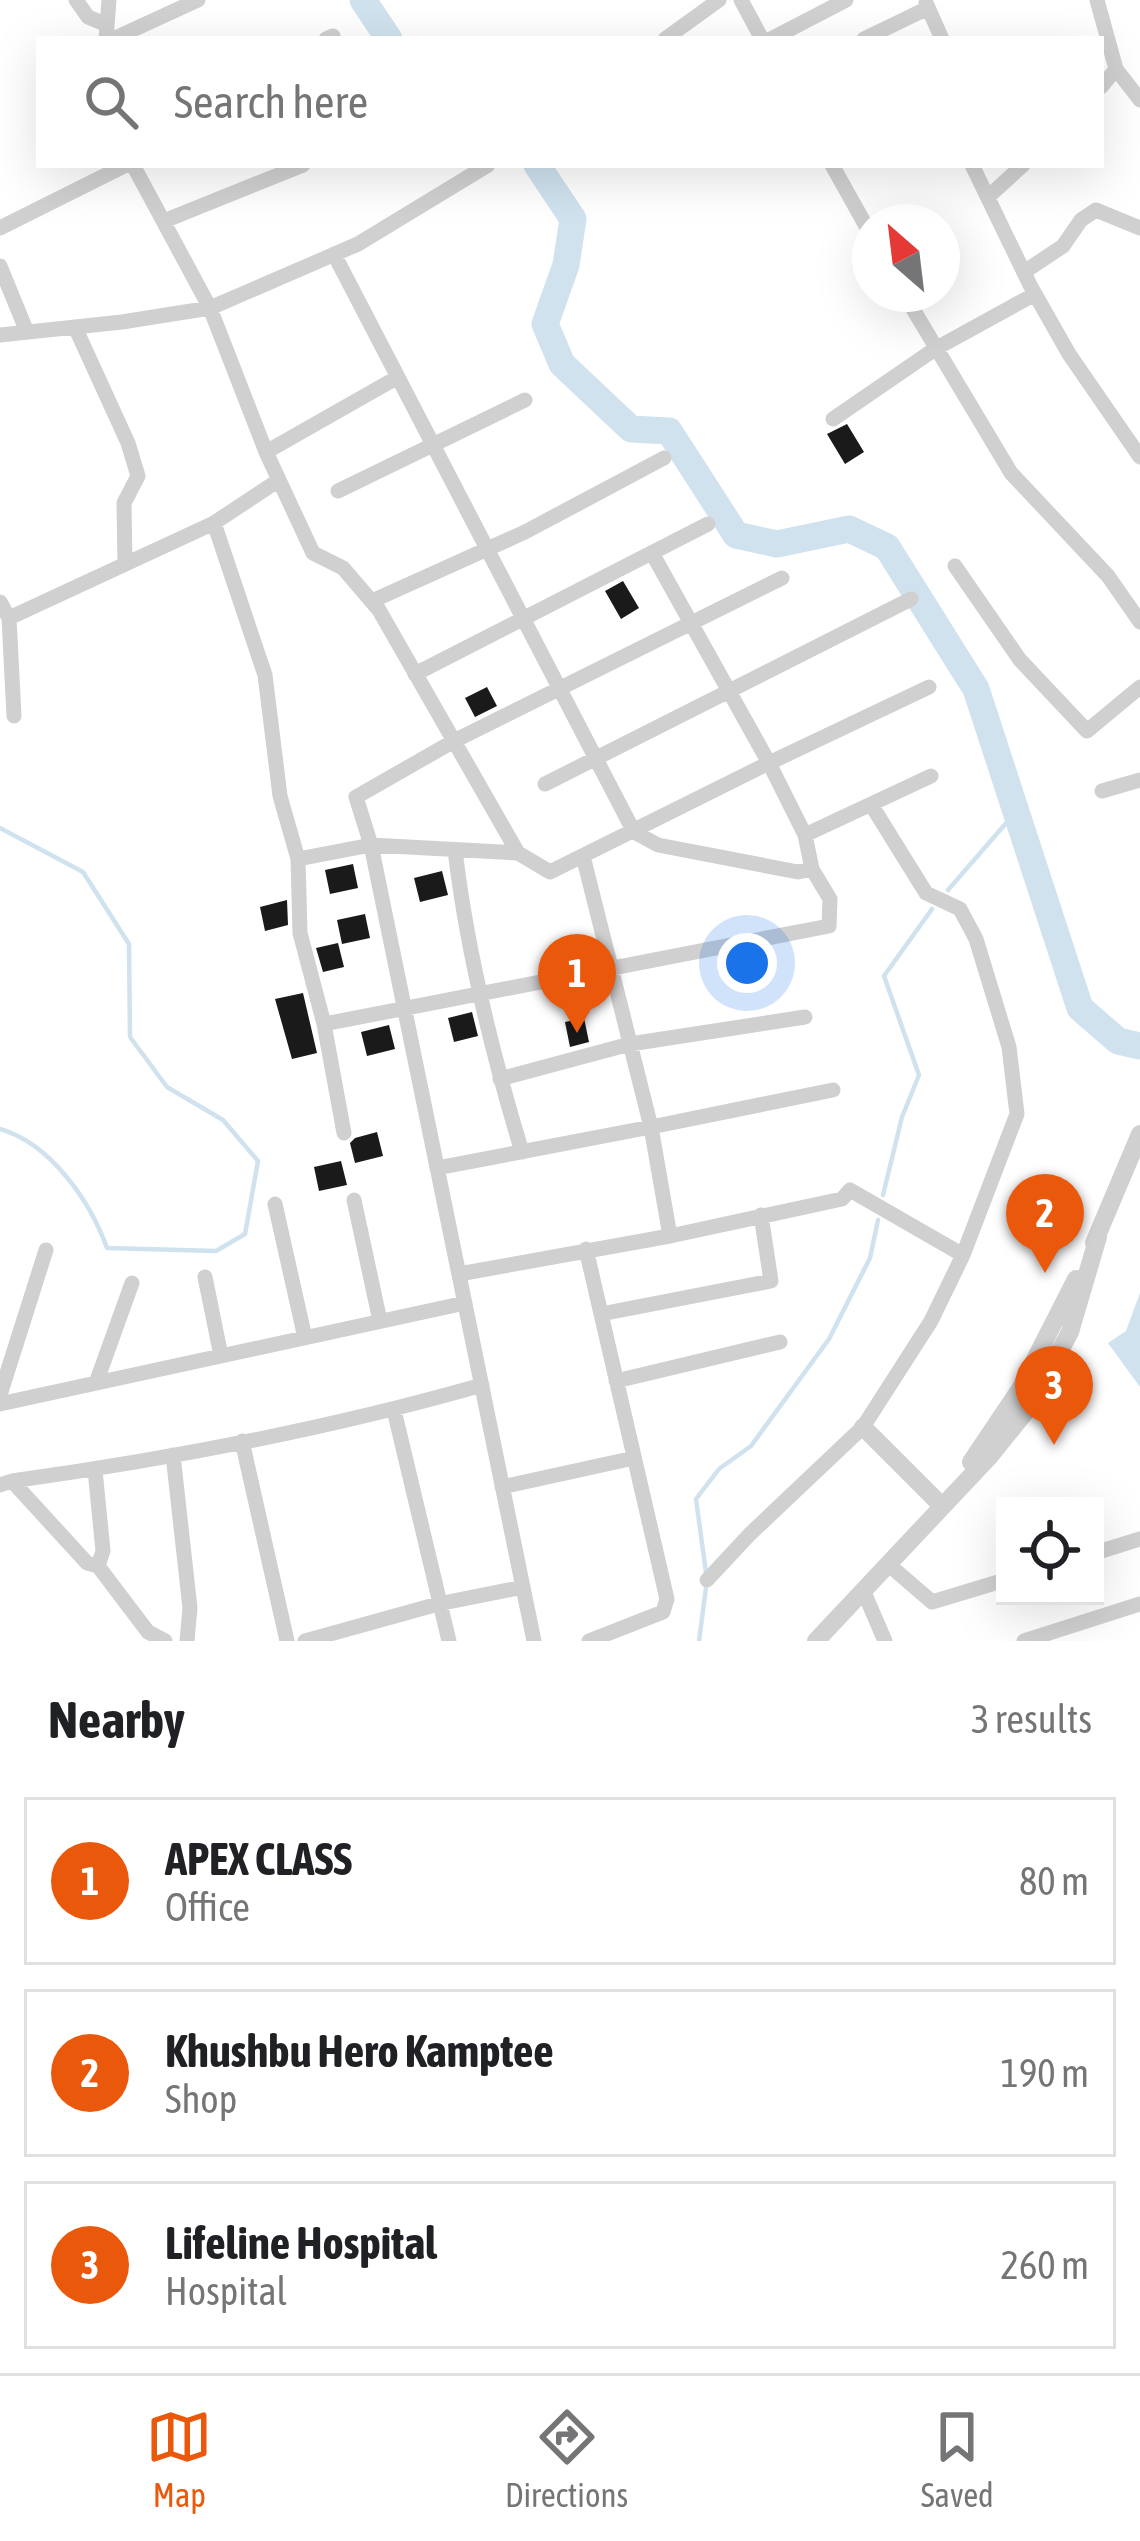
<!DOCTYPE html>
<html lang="en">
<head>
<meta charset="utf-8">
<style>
  :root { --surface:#fff; --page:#f6f6f6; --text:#202124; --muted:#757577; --line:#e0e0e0; --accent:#ea580c }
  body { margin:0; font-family:"Asap Condensed",sans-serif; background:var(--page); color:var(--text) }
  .controls { position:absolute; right:36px; bottom:36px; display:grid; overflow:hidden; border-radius:0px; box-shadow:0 12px 48px #0002 }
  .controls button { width:108px; height:108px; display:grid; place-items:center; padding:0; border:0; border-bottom:3px solid var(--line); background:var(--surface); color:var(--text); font:60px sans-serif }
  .compass { position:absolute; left:852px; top:204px; width:108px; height:108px; border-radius:50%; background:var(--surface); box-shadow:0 12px 48px #0002; rotate:332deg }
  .you { position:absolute; left:747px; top:963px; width:42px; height:42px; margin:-30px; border:9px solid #fff; border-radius:50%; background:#1a73e8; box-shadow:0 0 0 18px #1a73e833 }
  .badge { display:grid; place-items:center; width:78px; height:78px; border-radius:50%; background:var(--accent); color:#fff; font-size:39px; font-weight:700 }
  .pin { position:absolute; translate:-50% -99px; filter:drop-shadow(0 3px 6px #0008) }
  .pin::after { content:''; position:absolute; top:63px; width:42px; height:36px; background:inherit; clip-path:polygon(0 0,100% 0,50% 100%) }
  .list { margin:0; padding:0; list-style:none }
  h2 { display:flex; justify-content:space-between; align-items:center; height:156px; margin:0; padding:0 48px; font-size:51px }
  h2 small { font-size:39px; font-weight:400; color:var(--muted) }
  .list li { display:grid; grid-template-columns:78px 1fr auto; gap:36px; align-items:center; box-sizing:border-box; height:168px; margin:0 24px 24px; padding:0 24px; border:3px solid var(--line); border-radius:0px }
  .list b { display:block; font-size:45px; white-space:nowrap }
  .list p { margin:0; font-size:39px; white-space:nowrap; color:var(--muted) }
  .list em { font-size:39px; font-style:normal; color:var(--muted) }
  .icon { flex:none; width:66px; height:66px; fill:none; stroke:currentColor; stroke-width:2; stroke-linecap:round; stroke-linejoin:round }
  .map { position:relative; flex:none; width:1140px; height:1641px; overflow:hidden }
  .search { position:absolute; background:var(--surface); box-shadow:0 12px 48px #0002; left:36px; right:36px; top:36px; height:132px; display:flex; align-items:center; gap:30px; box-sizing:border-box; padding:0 42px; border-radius:0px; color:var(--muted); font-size:45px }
  .sheet { height:732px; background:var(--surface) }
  nav { display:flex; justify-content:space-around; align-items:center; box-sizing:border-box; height:168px; border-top:3px solid var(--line); background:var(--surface); font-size:33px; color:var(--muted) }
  nav a { display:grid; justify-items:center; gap:6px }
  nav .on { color:var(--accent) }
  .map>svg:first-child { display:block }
  .water { fill:#cfe2ee }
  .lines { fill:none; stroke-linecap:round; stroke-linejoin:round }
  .stream { stroke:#cfe2ee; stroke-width:4.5 }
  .river { stroke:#cfe2ee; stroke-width:27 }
  .building { fill:#1a1a1a }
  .minor { stroke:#d0d0d0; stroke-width:15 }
  .tertiary { stroke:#d0d0d0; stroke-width:18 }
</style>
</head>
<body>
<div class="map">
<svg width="1140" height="1641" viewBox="0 0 1140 1641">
  <rect width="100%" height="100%" fill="#fff"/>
  <path class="water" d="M1140,1293v94l-32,-44 18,-12z"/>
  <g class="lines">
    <path class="stream" d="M0,828l83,44 46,72 1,93 37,50 56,33 35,41 -13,73 -29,17 -109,-3c-17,-47 -56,-104 -107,-119
      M948,890l66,-76
      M883,1195l19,-78 17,-42 -35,-99 48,-67
      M699,1641l8,-61 -11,-81 23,-30 32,-23 78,-107 41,-81 8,-38"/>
    <path class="river" d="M363,0l26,39
      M537,165l36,54 -7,46 -21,59 17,40 69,65 38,2 67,104 41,9 72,-15 38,18 89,142 104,319 38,33 22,5"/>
  </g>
  <path class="building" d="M847,424l17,28 -19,12 -18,-30z
    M623,581l16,27 -18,11 -16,-28z
    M487,687l10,19 -22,11 -10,-19z
    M353,864l5,24 -28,6 -5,-24z
    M442,871l6,24 -28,7 -6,-24z
    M287,900l1,25 -23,6 -5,-24z
    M365,914l5,24 -28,6 -5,-24z
    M338,943l6,24 -21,5 -7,-24z
    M303,993l14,60 -25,6 -17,-60z
    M472,1012l6,24 -24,6 -6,-24z
    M584,1018l5,24 -19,5 -5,-25z
    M389,1025l6,24 -28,7 -6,-24z
    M377,1132l6,24 -28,7 -5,-20 5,-5z
    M341,1161l6,24 -28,6 -5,-24z"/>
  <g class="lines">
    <path class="minor" d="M76,0l12,17 17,7
      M741,0l21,39
      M1097,0l19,69 -15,18
      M926,3l16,36
      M106,39l3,-39
      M113,39l85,-39
      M326,39l7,-3
      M665,39l54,-39
      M771,39l75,-39
      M864,39l64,-31
      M1116,69l24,31
      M133,165l77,143 56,144 47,101 30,15 36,42 139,243 32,19 219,-109 -117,-210
      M832,165l38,68
      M972,165l59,122 38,67 71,103
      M988,197l35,-32
      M164,221l139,-56
      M0,228l126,-63
      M334,254l300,578 24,13 140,27 14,-3
      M0,266l27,66
      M1024,272l39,-26 18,-26 15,-10 44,18
      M904,294l107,179 97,103 32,46
      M75,327l53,116 10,33 -14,27 1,61
      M0,335l122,-13 88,-14 148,-64 130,-79
      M833,419l102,-70 100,-55
      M266,452l132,-75
      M338,491l187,-91
      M214,523l51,152 15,121 18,63 2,74 24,91 505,-98 1,-27 -18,-30 -7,-34 -36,-72 160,-76
      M955,566l65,94 67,71 53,-44
      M372,601l153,-69 139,-74
      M0,602l9,16 205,-95 65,-43
      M9,618l5,98
      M415,674l293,-150
      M545,784l366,-185
      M1102,791l38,-11
      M805,835l126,-59
      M455,850c12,102 37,203 67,302
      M518,853l-147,-8 163,796
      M298,859l73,-14 -15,-48 98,-56 328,-163
      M324,1024l20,109
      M500,1079l130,-35 175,-27
      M437,1168l214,-41 -68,-271
      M354,1200l26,121
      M275,1204l30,134
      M670,1236l-19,-109 182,-37
      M586,1249l81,350 -4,13 -74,29
      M459,1274l211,-38 172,-37 8,-9 113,65 54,-141 -8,-67 -33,-108 -16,-30 -34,-16 -54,-87
      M205,1277l16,79
      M601,1314l170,-33 -10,-66
      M616,1381l164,-39
      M96,1383l36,-100
      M0,1395l46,-145
      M0,1404l465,-101
      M394,1410l55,231
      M242,1441l45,200
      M173,1455l17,153 -3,33
      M95,1470l8,81 -5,15
      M12,1481c158,-22 316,-52 470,-96
      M0,1485l12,-4 75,82 11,3 50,66 17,9
      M502,1487l132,-29
      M1095,1553l45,-14
      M888,1564l44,38 73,-22
      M707,1580l43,-46 113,-107 68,-106 32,-66
      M863,1590l22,51
      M305,1641l133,-37 85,-17
      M1024,1641l116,-37"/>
    <path class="tertiary" d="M1094,1243l46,-109
      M863,1427l79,79
      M971,1462l49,-73 56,-110
      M816,1641l173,-184 42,-52 39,-73 28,-95"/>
  </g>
</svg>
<div class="controls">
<button><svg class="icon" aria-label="locate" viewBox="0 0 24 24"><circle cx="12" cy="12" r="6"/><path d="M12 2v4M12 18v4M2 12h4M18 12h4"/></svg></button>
</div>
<svg class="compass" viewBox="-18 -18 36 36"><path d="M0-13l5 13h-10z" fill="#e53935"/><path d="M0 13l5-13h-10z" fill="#757577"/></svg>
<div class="you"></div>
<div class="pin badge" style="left:577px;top:1033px">1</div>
<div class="pin badge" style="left:1045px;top:1273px">2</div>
<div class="pin badge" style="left:1054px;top:1445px">3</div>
<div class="search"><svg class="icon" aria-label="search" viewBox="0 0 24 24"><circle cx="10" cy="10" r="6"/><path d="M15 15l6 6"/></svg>Search here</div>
</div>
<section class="sheet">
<h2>Nearby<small>3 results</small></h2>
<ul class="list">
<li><span class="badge">1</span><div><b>APEX CLASS</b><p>Office</p></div><em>80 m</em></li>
<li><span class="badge">2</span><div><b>Khushbu Hero Kamptee</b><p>Shop</p></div><em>190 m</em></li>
<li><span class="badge">3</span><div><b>Lifeline Hospital</b><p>Hospital</p></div><em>260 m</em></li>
</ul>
</section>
<nav>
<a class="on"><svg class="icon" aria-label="map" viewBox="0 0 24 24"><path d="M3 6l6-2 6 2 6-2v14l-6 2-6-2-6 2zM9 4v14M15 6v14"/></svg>Map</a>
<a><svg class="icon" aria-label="directions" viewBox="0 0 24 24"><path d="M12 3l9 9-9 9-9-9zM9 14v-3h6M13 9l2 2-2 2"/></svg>Directions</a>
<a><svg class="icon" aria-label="saved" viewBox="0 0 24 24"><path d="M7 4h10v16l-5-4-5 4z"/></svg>Saved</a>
</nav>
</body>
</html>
